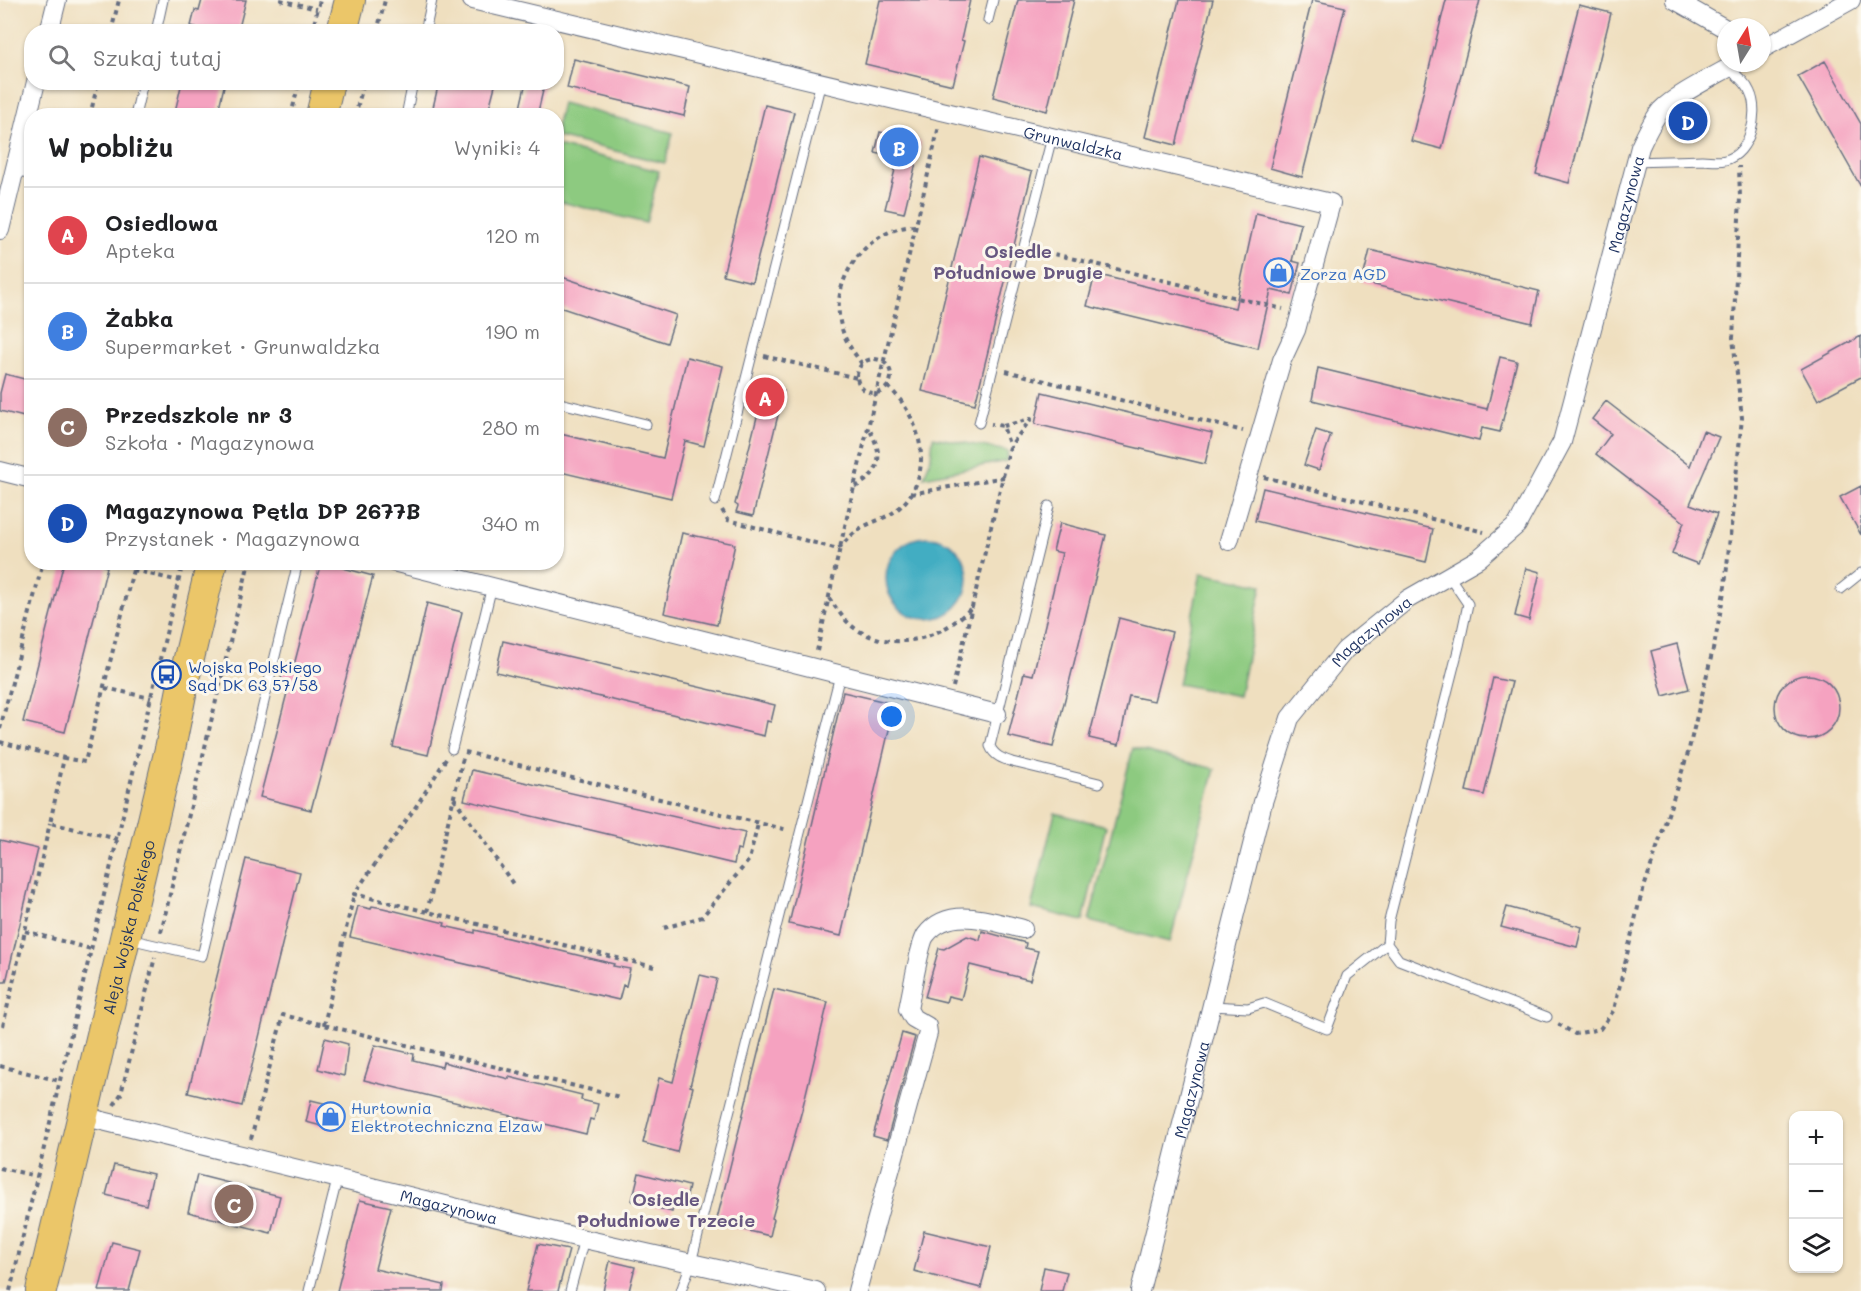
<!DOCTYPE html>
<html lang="pl">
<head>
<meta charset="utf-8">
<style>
  :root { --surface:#fff; --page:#f6f6f6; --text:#202124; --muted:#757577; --line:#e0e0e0; --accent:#7c3aed }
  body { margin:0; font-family:Mali,sans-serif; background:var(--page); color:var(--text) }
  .controls { position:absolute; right:18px; bottom:18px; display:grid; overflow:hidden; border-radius:12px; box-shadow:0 2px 4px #0004 }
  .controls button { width:54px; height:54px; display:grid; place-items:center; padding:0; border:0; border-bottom:2px solid var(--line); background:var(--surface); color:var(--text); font:30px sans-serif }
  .compass { position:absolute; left:1717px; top:18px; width:54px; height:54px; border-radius:50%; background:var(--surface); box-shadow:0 2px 4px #0004; rotate:11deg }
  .you { position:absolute; left:892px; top:717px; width:21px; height:21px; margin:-15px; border:4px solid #fff; border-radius:50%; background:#1a73e8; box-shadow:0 0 0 9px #1a73e833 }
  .badge { display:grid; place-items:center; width:39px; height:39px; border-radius:50%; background:var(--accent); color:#fff; font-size:20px; font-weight:700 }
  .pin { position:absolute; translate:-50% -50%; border:3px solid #fff; box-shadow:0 2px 6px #0006 }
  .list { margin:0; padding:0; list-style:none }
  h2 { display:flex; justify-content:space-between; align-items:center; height:78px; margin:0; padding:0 24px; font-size:26px }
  h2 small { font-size:20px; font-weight:400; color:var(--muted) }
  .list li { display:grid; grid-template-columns:39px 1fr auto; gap:18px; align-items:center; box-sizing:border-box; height:96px; padding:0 24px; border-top:2px solid var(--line) }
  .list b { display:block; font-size:22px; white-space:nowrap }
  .list p { margin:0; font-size:20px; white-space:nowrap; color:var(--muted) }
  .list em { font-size:20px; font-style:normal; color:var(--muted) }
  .icon { flex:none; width:33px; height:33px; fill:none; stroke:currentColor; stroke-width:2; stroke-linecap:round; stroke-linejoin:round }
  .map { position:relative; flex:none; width:1861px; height:1291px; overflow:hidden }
  .search { position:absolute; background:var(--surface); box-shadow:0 2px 4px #0004; left:24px; top:24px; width:540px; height:66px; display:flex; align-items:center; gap:15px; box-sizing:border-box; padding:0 21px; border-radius:24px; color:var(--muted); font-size:22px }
  .panel { position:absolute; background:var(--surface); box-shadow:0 2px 4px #0004; left:24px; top:108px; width:540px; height:462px; border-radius:24px }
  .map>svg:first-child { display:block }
  .green { fill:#8dca80; stroke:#547c6f; stroke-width:1.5 }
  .water { fill:#43adc2; stroke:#2f6e90; stroke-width:1.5 }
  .building { fill:#f5a2c0 }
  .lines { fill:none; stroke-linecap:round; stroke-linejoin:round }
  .lane-casing { stroke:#656d80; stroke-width:11 }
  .street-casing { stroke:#656d80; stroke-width:20 }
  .primary-casing { stroke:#656d80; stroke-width:32 }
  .path { stroke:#656d80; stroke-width:4; stroke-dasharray:4.5 4.5; stroke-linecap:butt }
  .lane { stroke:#fff; stroke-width:9 }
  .street { stroke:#fff; stroke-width:18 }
  .primary { stroke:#ebc669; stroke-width:30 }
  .labels { text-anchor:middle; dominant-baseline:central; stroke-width:6; stroke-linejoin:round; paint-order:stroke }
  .street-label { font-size:16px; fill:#1b2f5e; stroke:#fbf7ec }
  .shop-label { font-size:16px; fill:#366cbe; stroke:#fbf7ec; text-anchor:start }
  .transit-label { font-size:16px; fill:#164399; stroke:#fbf7ec; text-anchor:start }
  .neighbourhood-label { font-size:18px; font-weight:bold; fill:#675780; stroke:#fbf7ec }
</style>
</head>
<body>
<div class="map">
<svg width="1861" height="1291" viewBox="0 0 1861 1291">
  <rect width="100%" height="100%" fill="#fbf7ec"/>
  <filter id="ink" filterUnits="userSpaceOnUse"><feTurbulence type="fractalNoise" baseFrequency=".0167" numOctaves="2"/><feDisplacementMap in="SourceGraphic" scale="12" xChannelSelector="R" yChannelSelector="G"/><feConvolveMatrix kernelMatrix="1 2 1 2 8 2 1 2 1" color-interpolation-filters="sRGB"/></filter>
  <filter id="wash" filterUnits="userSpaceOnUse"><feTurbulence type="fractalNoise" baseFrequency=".008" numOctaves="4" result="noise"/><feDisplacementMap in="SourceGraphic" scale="24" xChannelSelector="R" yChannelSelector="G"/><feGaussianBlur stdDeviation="1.35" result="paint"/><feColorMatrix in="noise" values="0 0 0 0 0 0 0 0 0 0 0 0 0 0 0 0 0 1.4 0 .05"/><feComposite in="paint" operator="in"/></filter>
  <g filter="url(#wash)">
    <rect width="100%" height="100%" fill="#efdfbf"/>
    <path class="green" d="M562,103l111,30 -8,30 -108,-26v-14z
      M557,146l102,25 -13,52 -89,-22z
      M933,437l75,14 -2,10 -82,16 7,-20z
      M1201,573l61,12 -23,111 -61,-12z
      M1133,748l82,21 -45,173 -81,-21z
      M1055,813l51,13 -23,95 -52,-13z"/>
    <path class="water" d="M886 578a41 41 0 1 1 82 0a41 41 0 1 1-82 0Z"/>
    <g id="blocks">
      <path class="building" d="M202,0h44l-8,32h-43l1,-5 -5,-1 4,-16 4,1z
        M880,0h90l-9,40 3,1 -11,44 -88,-21z
        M1018,0h56l-27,111 -54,-14z
        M1179,0h34l-37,145 -31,-8z
        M1312,0l33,7 -43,170 -32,-9z
        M1446,0h34l-38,149 -31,-8z
        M1579,5l32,8 -42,170 -33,-9z
        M574,59l116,28 -6,29 -117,-28z
        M1825,61l36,63v63l-63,-111z
        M182,82h43l-8,34h-43z
        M439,82h57l-9,34h-56z
        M526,82h19l-7,30 -18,-4z
        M765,105l29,7 -42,170 -29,-7z
        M880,132l41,10 -17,71 -19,-4 13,-51 -23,-5z
        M979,157l53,15 -57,232 -53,-13z
        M1256,213l45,11 -9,37 8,2 -8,32 -21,-5 -13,58 -171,-42 8,-32 140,34z
        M1370,250l169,41 -7,32 -170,-41z
        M556,275l120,40 -9,28 -111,-37z
        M1861,336v41l-43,23 -17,-31z
        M687,357l36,9 -19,80 -19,-5 -14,57 -115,-27v-38l107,25z
        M1500,357l17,4 -17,71 -18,-4 -3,13 -167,-41 6,-32 169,41z
        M5,374l27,7v38l-32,-8v-18z
        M767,387l17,4 -31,125 -17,-4 2,-6 -3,-2 28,-111 3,-1z
        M1042,392l170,41 -7,31 -170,-40z
        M1606,401l84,65 13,-35 16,6 -29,67 27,10 -19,50 -26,-10 12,-32 -88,-68 15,-20 -19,-15z
        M1316,430l15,5 -12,35 -15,-5z
        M1861,486v49l-21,-38z
        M1263,488l170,41 -7,33 -171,-41z
        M1060,523l46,12 -53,212 -45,-11 16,-63 9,2 29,-122 -9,-2z
        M682,533l53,11 -18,81 -53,-12z
        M64,562h41l-1,4 3,1 -42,165 -42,-10z
        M321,562l52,14 -62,234 -51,-13 28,-108 -9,-2 5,-20 9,2z
        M1526,568l14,4 -11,48 -14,-4z
        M427,603l35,9 -34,143 -35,-8z
        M1119,618l53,14 -18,69 -25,-5 -10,49 -30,-7z
        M503,641l272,64 -4,17 -4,-1 -3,15 -268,-64z
        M1677,644l12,45 -26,7 -12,-45z
        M1775 707a32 32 0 1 1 64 0a32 32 0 1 1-64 0Z
        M1493,678l19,4 -28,113 -18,-4z
        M843,692l52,12 -54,232 -52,-12z
        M472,770l273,63 -4,17 -4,-1 -3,15 -270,-64z
        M0,840l38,9 -32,133h-6z
        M246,859l54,13 -58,234 -54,-13z
        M358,906l13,3 1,-3 11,2 62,15 -1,3 31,7v-3l139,34 -1,2 17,3 -4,17 -3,-1 -4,15 -269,-63z
        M1507,907l75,20 -5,20 -76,-20z
        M982,931l44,12 -1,5 13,3 -8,29 -60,-15 -9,34 -13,-3 -2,6 -21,-5 14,-49 5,1 23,-13 13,4z
        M700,975l17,4 -27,107 3,1 -16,65 -34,-9 16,-65 14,4z
        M774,989l54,13 -26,108 -30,108 2,1 -4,17 -54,-13z
        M902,1033l13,4 -28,103 -14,-4z
        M325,1038l23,6 -4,32 -26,-7z
        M375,1045l39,9 -1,6 29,7 1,-5 66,17v-2l73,18 -1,5 17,4 -4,16 -4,-1 -4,15 -222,-54z
        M311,1100l29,7 -3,23 -31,-8z
        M114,1165l39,9 -7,31 -40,-10z
        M639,1173l50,13 -4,20 -11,-2 -2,8 -40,-11z
        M197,1175l83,21 -9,37 -83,-21z
        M360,1200l31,7 -16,62 69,16 -1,6h-106z
        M924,1231l67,16 -10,41 -67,-17z
        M112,1242l28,7 -11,42h-30z
        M538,1244l31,6 -11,41h-32z
        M610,1261l25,6 -6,24h-26z
        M1044,1267l23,5 -5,19h-23z"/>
    </g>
  </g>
  <g filter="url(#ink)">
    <use href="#blocks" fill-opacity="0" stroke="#656d80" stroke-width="1.5"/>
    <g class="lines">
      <defs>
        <path id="lane" d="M988,20l5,-20
          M156,32l7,-32
          M425,32l7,-32
          M135,116l8,-34
          M406,116l7,-34
          M1636,162c22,-1 44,-1 66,-2 7,0 16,2 23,0 25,-6 35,-47 25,-68 -4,-10 -14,-17 -22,-24
          M15,171l17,4
          M556,402l90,22
          M979,423l73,-286
          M715,501l106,-419
          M1049,506l-59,240c4,10 13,13 22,16l87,21
          M1449,576l19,28 -9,42 -70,275 -2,23 12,16 148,57
          M1841,589l20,-16
          M452,749l40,-163
          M129,939l73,17 96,-394
          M1212,1006l36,2 16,-5 63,26 20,-53 40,-32
          M309,1291l28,-111
          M570,1291l14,-52
          M681,1291l10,-28 149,-588"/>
        <g id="street">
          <path id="s1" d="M472,0l859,203 -35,127 -14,30 -53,181"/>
          <path d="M1675,0l51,29"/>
          <path d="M49,32l8,-32"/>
          <path d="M1762,49l89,-49"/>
          <path d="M0,230l36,-148"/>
          <path d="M0,471l32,8"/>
          <path d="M393,562l604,152"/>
          <path id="s2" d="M82,1116l502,123 232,52"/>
          <path d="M857,1291l71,-258 -1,-7 -14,-8 -5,-9c3,-13 12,-67 18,-74 23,-31 67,-13 97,-6"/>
          <path id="s3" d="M1140,1291l123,-489 27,-84 55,-68 63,-51 70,-40 39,-34 45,-83 78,-295c6,-13 12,-26 21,-37 16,-16 56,-35 76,-47"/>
        </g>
        <g id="primary">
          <path d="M342,32l8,-32"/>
          <path d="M321,116l8,-34"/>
          <path id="s4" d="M41,1291l129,-542 14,-70 28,-117"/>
        </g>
      </defs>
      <use href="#lane" class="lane-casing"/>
      <use href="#street" class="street-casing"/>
      <use href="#primary" class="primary-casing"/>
      <path class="path" d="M280,0l37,9
        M111,32l8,-32
        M312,32l8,-32
        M377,32l8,-32
        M90,116l8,-34
        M291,116l8,-34
        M355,116l9,-34
        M1037,250l246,59
        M764,356l93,22
        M857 376a17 17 0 1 1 34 0a17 17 0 1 1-34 0Z
        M862,364c-7,-10 -15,-20 -19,-32 -18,-48 23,-105 73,-106
        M1006,371l237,60
        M1003,426l28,-7 -21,27
        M1264,477l220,55
        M855,487c29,-15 28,-34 13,-60
        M911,494l93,-17
        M722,510l6,10 110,29c7,-7 13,-14 20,-19 13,-9 29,-11 41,-22 38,-33 22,-93 -12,-122
        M133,570l46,11
        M829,598c8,11 16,24 27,31 38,24 84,10 114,-20
        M817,651c38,-176 82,-349 122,-525
        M953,687l57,-240 -7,-21 -12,-2
        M105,688l46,10
        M0,729l43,-167
        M0,742l64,16
        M465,752l323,78
        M446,759l-29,46 -63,89 300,73
        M454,798l59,86
        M118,839l-68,-16 14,-65 21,4 50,-200
        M427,912l36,-154
        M664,928l38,-11 47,-57 9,-36
        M25,931l66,18
        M161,932l88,-370
        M1558,1024l17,10 25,-5 14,-19 25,-107 49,-150 27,-112 10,-55 17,-168 -9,-80 7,-140 -1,-32
        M324,1025l30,-131
        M3,1026l47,-203
        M0,1066l60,15
        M114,1105l7,-11 34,-137
        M251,1139l32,-124 337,82
        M0,1168l37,8
        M10,1291l173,-729"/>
      <use href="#lane" class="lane"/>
      <use href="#street" class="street"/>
      <use href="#primary" class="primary"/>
    </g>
  </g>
  <defs>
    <symbol id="shop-ring" viewBox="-11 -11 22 22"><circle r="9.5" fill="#fbf7ec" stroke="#3f7fe0" stroke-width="1.5"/><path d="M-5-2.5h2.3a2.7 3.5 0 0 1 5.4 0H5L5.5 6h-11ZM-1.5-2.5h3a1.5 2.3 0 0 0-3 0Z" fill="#3f7fe0"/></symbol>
    <symbol id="bus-ring" viewBox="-11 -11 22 22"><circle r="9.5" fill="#fbf7ec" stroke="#1a4fb4" stroke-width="1.5"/><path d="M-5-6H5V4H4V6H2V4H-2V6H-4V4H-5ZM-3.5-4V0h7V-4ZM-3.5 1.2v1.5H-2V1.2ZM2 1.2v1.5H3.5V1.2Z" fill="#1a4fb4"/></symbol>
  </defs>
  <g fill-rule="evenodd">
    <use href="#shop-ring" x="1262" y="256" width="33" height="33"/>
    <use href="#bus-ring" x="150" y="658" width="33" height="33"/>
    <use href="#shop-ring" x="314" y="1100" width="33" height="33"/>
  </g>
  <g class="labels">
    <g class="street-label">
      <text stroke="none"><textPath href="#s1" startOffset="618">Grunwaldzka</textPath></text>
      <text stroke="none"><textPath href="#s3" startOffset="1234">Magazynowa</textPath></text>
      <text stroke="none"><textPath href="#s3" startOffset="712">Magazynowa</textPath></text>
      <text stroke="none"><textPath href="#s4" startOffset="374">Aleja Wojska Polskiego</textPath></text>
      <text stroke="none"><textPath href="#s3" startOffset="208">Magazynowa</textPath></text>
      <text stroke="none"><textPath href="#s2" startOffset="378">Magazynowa</textPath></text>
    </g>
    <g class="shop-label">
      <text x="1300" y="273">Zorza AGD</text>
      <text x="351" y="1107">Hurtownia<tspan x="351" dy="18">Elektrotechniczna Elzaw</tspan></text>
    </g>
    <g class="transit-label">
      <text x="188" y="666">Wojska Polskiego<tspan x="188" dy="18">Sąd DK 63 57/58</tspan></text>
    </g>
    <g class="neighbourhood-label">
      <text x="1018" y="251">Osiedle<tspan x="1018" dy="21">Południowe Drugie</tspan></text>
      <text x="666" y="1199">Osiedle<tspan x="666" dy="21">Południowe Trzecie</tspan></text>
    </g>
  </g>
</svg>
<div class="controls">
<button>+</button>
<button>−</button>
<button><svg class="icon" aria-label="layers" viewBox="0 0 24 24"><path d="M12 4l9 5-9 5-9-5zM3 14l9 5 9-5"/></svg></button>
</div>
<svg class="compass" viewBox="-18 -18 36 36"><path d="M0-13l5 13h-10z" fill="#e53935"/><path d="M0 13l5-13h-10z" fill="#757577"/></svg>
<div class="you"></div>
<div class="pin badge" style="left:765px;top:397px;background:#e0444e">A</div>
<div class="pin badge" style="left:899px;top:147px;background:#3f7fe0">B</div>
<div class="pin badge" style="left:234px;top:1204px;background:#8d6e63">C</div>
<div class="pin badge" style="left:1688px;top:121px;background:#1a4fb4">D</div>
<div class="search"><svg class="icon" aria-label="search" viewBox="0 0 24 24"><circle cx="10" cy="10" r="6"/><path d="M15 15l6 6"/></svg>Szukaj tutaj</div>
<section class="panel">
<h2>W pobliżu<small>Wyniki: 4</small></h2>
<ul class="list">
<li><span class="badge" style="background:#e0444e">A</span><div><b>Osiedlowa</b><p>Apteka</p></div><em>120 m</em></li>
<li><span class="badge" style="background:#3f7fe0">B</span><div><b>Żabka</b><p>Supermarket · Grunwaldzka</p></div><em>190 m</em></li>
<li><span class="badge" style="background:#8d6e63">C</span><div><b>Przedszkole nr 3</b><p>Szkoła · Magazynowa</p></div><em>280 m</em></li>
<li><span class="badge" style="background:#1a4fb4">D</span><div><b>Magazynowa Pętla DP 2677B</b><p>Przystanek · Magazynowa</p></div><em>340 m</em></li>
</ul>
</section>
</div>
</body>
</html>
